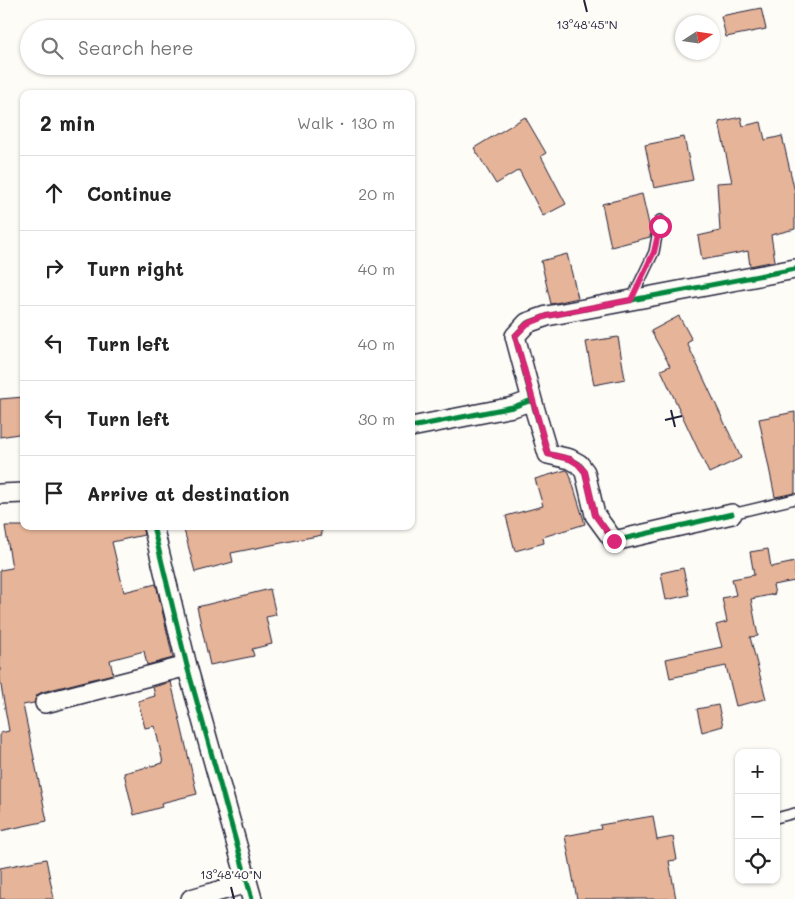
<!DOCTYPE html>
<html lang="en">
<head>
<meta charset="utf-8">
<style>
  :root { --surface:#fff; --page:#f2f2f2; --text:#222; --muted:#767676; --line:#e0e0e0 }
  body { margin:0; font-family:Mali,sans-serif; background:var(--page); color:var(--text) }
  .controls { position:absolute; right:15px; bottom:15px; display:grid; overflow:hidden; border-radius:10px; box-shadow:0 1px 4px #0004 }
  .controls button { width:45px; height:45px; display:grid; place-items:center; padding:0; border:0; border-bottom:1px solid var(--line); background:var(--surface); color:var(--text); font:25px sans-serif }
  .compass { position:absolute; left:675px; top:15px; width:45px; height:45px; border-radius:50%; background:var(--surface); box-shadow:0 1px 4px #0004; rotate:78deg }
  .stop { position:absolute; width:15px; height:15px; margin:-11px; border:4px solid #db2777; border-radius:50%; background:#fff }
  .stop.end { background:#db2777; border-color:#fff; box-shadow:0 1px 5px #0008 }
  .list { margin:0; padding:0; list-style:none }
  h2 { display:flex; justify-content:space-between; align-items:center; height:65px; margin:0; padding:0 20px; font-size:21px }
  h2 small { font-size:16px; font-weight:400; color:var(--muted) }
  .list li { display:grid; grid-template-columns:32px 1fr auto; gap:15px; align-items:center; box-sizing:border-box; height:75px; padding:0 20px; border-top:1px solid var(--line) }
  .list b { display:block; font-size:19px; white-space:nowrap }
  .list em { font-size:16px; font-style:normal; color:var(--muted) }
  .icon { flex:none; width:28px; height:28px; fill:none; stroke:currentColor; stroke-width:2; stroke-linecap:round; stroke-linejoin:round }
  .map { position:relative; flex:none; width:795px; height:899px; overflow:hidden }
  .search { position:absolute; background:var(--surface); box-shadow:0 1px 4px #0004; left:20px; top:20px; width:395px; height:55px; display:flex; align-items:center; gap:12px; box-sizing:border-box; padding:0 18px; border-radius:28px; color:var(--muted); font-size:19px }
  .panel { position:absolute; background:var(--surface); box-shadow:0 1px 4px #0004; left:20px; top:90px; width:395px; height:440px; border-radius:10px }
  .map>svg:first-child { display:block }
  .building { fill:#e6b498; stroke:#22223b }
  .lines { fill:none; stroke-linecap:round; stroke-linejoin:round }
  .service-casing { stroke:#22223b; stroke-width:12 }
  .minor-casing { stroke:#22223b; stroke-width:22 }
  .service { stroke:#fdfcf7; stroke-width:9 }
  .minor { stroke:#fdfcf7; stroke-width:19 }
  .cycleway-casing { stroke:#fdfcf7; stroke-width:8 }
  .cycleway { stroke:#00873e; stroke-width:5 }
  .route { stroke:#db2777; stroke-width:6 }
  .ticks { fill:none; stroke:#22223b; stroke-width:2 }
  .ticks-label { font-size:12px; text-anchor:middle; fill:#22223b; stroke:#fdfcf7; stroke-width:4.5; stroke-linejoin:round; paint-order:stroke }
</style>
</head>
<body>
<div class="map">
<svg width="795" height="899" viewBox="0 0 795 899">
  <rect width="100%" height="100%" fill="#fdfcf7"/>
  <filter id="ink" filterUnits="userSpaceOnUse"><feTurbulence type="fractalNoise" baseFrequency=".02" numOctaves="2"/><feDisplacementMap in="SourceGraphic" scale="10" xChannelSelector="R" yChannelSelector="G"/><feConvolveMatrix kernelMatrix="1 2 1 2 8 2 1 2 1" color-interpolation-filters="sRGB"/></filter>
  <g filter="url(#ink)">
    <path class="building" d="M761,8l5,21 -40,8 -5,-21z
      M525,117l21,36 -5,3 25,48 -23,12 -24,-46 -23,14 -22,-36z
      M741,117l2,9 18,-4 4,18 17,-4 13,56v37l-24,6 4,26 -25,5 -2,-15 -46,9 -4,-24 22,-5 -3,-48 15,-1 -13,-60z
      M684,137l9,43 -39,8 -9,-43z
      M642,194l9,39 -1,4 -39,10 -9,-43z
      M567,254l11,44 -27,6 -10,-43z
      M679,316l13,24 -5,3 54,115 -32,15 -48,-103 9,-4 -19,-35z
      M618,337l7,42 -31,6 -8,-43z
      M24,397v36l-24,4v-38z
      M795,412v81l-20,4 -16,-78z
      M566,470l3,2 16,52 -42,13 1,6 -29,8 -9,-35 37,-10 -8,-27z
      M5,526h137l2,9 -32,7 12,50 32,-8 17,74 -26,7 -3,-14 -34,9 3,14 -71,18 -5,3 -3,8 -11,2 24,116 -47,10v-98l9,-2 -9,-51v-110l12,-2z
      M183,526h138l1,9 -91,18 2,9 -38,10z
      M768,549l3,18 24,-5v19l-22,4 2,9 -24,5 7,37 -8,1 16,62 -30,7 -10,-40 -56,12 -4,-19 56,-12 -6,-22 11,-3 -5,-24 14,-3 -4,-16 22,-4 -4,-23z
      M683,568l6,27 -23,5 -5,-27z
      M270,589l6,26 -10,2 6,27 -20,5 2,7 -44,9 -13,-58z
      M171,682l26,112 -36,9 1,4 -28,8 -10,-42 39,-10 -8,-37 -10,2 -7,-27 17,-5 -2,-9z
      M718,705l5,21 -21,6 -5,-23z
      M653,816l4,24 16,-3 4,23 -8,1 7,38h-99l-12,-63 36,-7 -1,-4z
      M46,859l8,40h-54v-31z"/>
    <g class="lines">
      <defs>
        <path id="service" d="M631,300l23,-48 6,-32
          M732,514l63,-15
          M776,818l19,-5"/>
        <path id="minor" d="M532,400l16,54 22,5 9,5 6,8 10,43 19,26 118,-27
          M411,427l102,-20 19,-7 -17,-64 12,-13 20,-7 248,-47
          M0,494l24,-1
          M153,526l34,140 65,233
          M45,703l142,-37
          M191,899l56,-16"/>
      </defs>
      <use href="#service" class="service-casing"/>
      <use href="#minor" class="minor-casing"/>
      <use href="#service" class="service"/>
      <use href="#minor" class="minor"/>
      <defs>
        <path id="cycleway" d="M532,400l16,54 22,5 9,5 6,8 10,43 19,26 118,-27
          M411,427l102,-20 19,-7 -17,-64 12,-13 20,-7 248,-47
          M153,526l34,140 65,233"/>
      </defs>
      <use href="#cycleway" class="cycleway-casing"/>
      <use href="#cycleway" class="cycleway"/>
    </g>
  </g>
  <g class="lines" filter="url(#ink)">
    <path class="route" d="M614,541l-19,-26 -10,-43 -7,-8 -8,-5 -22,-5 -33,-118 12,-12 20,-8 84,-16 23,-48 6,-26"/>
  </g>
  <path class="ticks" d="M584,0l3,12M671,410l4,17M665,420l17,-4M231,887l3,12"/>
  <g class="ticks-label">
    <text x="587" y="29">13°48'45"N</text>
    <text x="231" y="879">13°48'40"N</text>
  </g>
</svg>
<div class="controls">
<button>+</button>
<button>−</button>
<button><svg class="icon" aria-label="locate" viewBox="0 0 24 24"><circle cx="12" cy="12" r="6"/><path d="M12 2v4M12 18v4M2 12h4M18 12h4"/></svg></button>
</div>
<svg class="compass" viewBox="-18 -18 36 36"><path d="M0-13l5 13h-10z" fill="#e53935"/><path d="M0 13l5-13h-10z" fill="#767676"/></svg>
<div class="stop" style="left:660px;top:226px"></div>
<div class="stop end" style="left:614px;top:541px"></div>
<div class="search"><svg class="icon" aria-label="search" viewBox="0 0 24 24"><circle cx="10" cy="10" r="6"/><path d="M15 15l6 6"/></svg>Search here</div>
<section class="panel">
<h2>2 min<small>Walk · 130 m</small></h2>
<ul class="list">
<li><svg class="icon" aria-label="ahead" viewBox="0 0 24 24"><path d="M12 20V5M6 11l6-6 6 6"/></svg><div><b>Continue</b></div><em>20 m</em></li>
<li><svg class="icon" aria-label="right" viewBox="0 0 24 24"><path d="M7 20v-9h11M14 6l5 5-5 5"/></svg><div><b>Turn right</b></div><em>40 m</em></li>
<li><svg class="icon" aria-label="left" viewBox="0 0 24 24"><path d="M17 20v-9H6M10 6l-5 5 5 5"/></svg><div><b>Turn left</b></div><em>40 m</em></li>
<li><svg class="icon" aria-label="left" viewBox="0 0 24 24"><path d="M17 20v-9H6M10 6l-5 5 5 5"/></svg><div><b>Turn left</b></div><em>30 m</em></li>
<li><svg class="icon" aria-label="arrive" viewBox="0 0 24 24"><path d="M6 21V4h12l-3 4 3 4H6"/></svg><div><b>Arrive at destination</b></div></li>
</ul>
</section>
</div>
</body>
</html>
